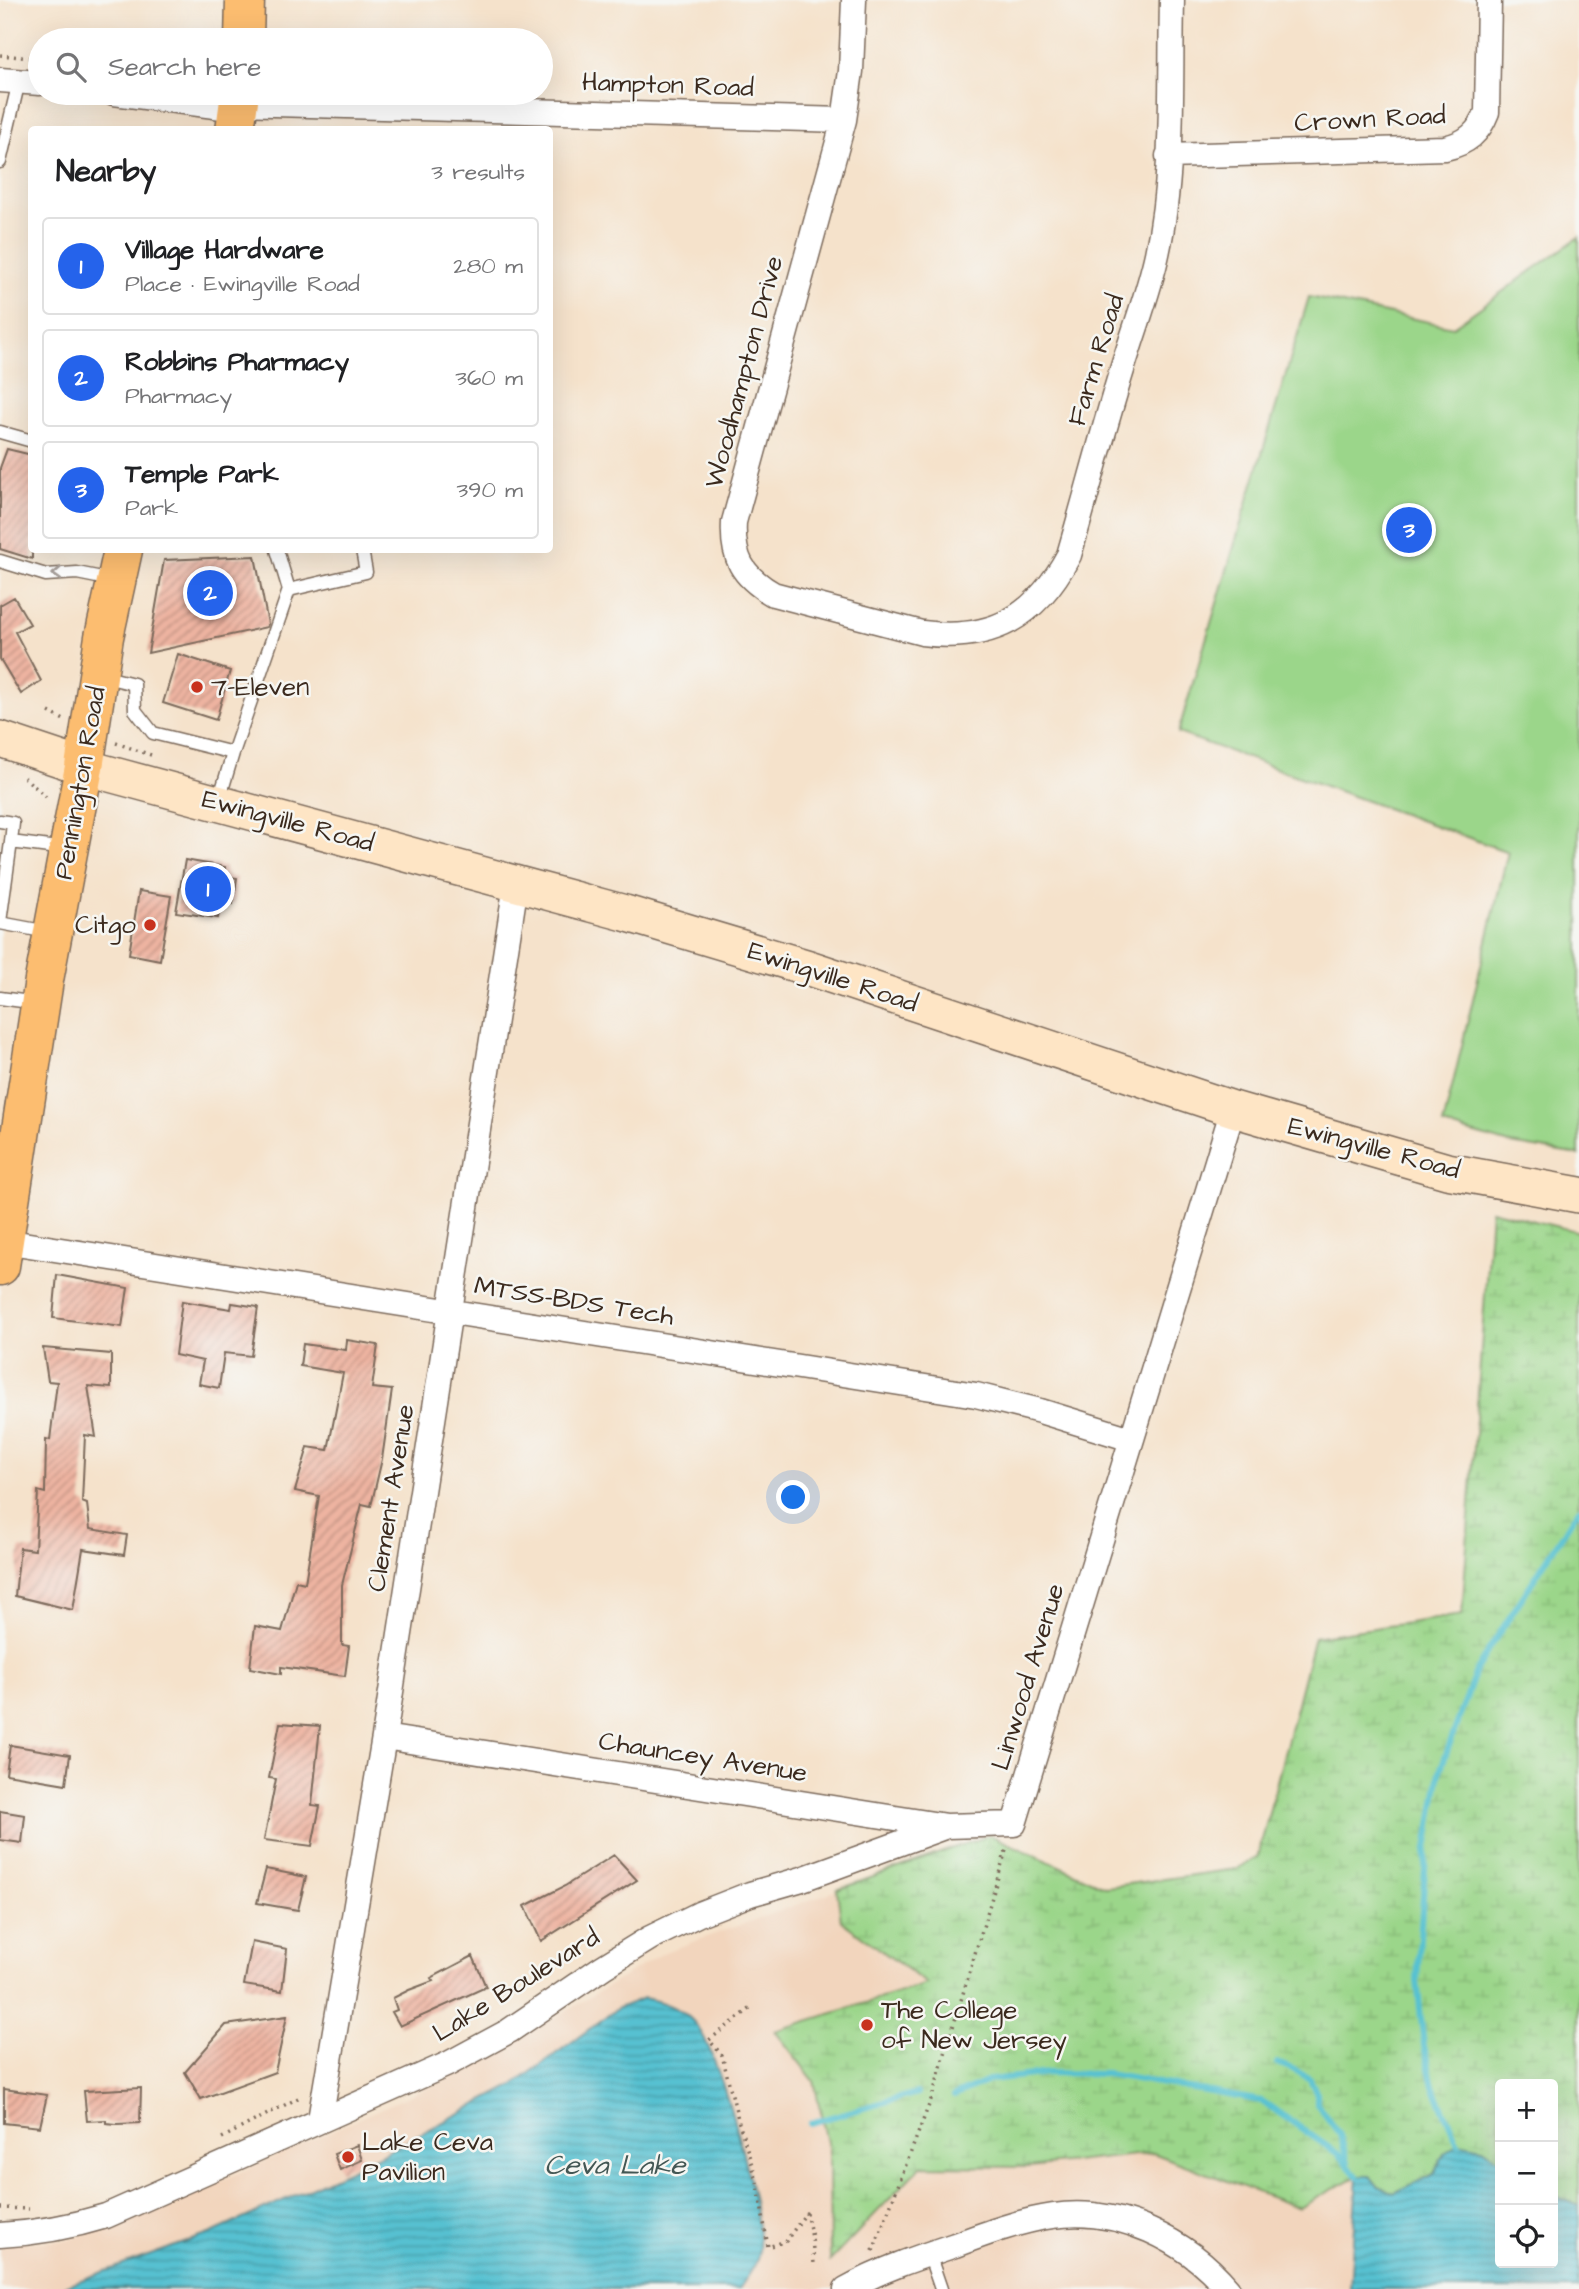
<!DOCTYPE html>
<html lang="en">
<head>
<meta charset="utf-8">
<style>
  :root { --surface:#fff; --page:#f6f6f6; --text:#202124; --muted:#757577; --line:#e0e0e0; --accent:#2563eb }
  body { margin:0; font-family:"Architects Daughter",sans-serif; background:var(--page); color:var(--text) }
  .controls { position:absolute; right:21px; bottom:21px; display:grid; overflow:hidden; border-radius:7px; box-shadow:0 7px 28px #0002 }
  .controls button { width:63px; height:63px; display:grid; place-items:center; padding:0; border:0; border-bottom:2px solid var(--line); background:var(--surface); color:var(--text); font:35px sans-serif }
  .you { position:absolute; left:794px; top:1498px; width:24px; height:24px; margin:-18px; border:5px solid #fff; border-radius:50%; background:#1a73e8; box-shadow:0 0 0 10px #1a73e833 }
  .badge { display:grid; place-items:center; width:46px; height:46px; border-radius:50%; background:var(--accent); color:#fff; font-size:23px; font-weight:700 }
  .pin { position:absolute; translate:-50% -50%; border:4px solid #fff; box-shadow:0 2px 7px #0006 }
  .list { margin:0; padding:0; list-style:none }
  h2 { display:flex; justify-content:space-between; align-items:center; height:91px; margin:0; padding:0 28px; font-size:30px }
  h2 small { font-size:23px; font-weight:400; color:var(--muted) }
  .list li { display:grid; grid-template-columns:46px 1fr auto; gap:21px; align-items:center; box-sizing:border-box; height:98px; margin:0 14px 14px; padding:0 14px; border:2px solid var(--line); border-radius:7px }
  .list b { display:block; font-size:26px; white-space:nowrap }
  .list p { margin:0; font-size:23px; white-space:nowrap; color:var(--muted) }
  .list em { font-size:23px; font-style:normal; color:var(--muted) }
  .icon { flex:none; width:38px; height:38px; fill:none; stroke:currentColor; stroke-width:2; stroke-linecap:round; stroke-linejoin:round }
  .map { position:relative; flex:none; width:1579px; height:2289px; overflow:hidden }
  .search { position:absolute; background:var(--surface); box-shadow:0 7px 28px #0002; left:28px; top:28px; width:525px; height:77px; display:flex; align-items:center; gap:18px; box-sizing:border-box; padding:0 24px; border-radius:38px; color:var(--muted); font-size:26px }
  .panel { position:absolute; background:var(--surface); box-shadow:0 7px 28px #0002; left:28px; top:126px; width:525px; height:427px; border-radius:7px }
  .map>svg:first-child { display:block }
  .built { fill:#f2d5bd }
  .wetland { fill:url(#wetland-marsh); stroke:#6b8054; stroke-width:2 }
  .park { fill:#9bd68a; stroke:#6b8054; stroke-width:2 }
  .water { fill:url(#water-rules); stroke:#487678; stroke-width:2 }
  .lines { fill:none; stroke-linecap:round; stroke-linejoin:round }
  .stream { stroke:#56c1d1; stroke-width:6 }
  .building { fill:url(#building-hatch) }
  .service-casing { stroke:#7c6a5b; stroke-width:15 }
  .minor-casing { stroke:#7c6a5b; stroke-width:27 }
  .secondary-casing { stroke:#7c6a5b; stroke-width:38 }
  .primary-casing { stroke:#7c6a5b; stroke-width:41 }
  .path { stroke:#7c6a5b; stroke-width:3.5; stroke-dasharray:2 5; stroke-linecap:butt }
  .service { stroke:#fff; stroke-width:12 }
  .minor { stroke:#fff; stroke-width:24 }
  .secondary { stroke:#fee5c5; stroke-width:35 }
  .primary { stroke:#fcbd6f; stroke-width:38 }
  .oneway { stroke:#a79f9a }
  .poi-dot { fill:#c8321e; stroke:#f6f6f2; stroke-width:2.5 }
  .labels { text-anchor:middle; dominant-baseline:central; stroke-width:5; stroke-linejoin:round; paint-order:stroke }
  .street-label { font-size:26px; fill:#3b2a1e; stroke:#f6f6f2 }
  .poi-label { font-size:26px; fill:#3b2a1e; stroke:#f6f6f2; text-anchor:start }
  .water-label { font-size:28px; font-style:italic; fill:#435754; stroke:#f6f6f2 }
</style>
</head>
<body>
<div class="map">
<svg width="1579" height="2289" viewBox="0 0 1579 2289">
  <defs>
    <pattern id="wetland-marsh" width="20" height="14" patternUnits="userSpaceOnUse" patternTransform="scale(1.75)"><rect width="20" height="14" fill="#9bd68a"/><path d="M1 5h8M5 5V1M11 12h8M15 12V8" fill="none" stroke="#86b877"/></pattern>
    <pattern id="water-rules" width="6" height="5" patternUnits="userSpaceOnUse" patternTransform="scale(1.75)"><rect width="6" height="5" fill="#56c1d1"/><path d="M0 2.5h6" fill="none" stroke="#489da9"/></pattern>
    <pattern id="building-hatch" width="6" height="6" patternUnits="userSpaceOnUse" patternTransform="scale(1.75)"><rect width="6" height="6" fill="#eeb4a1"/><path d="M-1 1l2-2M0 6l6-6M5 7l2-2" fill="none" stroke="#c29383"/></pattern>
  </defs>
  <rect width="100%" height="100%" fill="#f6f6f2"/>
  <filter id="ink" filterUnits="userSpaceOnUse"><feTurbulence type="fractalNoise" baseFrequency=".0143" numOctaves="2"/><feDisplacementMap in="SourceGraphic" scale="14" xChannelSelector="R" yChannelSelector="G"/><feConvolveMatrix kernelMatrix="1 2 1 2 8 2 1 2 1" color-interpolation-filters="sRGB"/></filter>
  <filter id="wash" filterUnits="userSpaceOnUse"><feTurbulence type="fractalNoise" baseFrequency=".00686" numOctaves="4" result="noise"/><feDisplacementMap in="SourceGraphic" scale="28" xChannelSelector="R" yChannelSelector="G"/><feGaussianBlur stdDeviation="1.57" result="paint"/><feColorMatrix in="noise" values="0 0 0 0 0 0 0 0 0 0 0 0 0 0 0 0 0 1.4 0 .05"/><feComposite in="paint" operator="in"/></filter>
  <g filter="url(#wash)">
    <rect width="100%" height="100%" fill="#f5e2cb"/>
    <path class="built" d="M990,1835l510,249v179h53v-161l26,20v167h-1579v-45l69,-4 129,-49 275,-124 192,-115z"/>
    <path class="wetland" d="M1491,1210l88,22v974l-26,-11v-111h-53v76l-17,-12 -39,6 -10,20 -40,19 -16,-7 -8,-10h-13l-58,32 -146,-55 -124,14 -108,-1 -91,95 -1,-109 -15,-71 -39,-50 152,-47 -86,-63 -4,-31 153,-55 116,52 130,-18 22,-13 56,-219 148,-22z"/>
    <path class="park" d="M1579,237v918l-69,-11 -67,-19 65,-273 -330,-119 131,-436 144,30z"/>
    <path class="water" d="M644,1998c21,4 43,12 55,31 21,29 65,187 60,222 -2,14 -12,26 -20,38h-683l156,-56 153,-70 147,-77 106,-78z
      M1458,2143l25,5 17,12v103h53v-68l26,11v83h-229l7,-113h13l8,10 16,7 40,-19 10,-20z"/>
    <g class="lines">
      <path class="stream" d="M1277,2063l18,7 15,9 7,15v10l23,31 8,28
        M954,2096l36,-16 59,-7 58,1 155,27 76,53 19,22
        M810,2123l107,-30
        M1458,2143l-25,-57 -9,-40 -7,-66 9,-125 14,-84 37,-103 102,-159"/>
    </g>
    <g id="blocks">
      <path class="building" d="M7,449l25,6v104l-32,-10v-81z
        M255,556l13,68 -1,3 -119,26 16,-93z
        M14,597l16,27 -15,8 26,49 -20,13 -21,-35v-54z
        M178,654l52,17 -14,49 -53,-17z
        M185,860l40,7v9l12,2 -4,26 -12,-3 -3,17 -42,-6z
        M139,891l32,5 -11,64 -31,-6z
        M57,1275l71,13 -6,39 -69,-9z
        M182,1301l49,8 1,-6 26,4 -7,49 -27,-3 -5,35 -20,-4 4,-23 -28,-6z
        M347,1340l31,5 -6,43 20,2 -10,69 -11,47 -9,-2 -20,81v60l7,1 -4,30 -64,-9v7l-31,-6 5,-42 27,5 14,-50 9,2 14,-87 -24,-5 13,-44 20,3 15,-77 -43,-7 3,-22 43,6z
        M43,1348l68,6v34l-23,-2 8,51 -11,-2 -3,67 5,2 3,25 37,6 -3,20 -41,-6 -10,61 -58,-14 5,-48 15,2 3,-59 7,2 1,-54 4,1 7,-58 -9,-1z
        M280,1723l40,3 -8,79 8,1 -8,40 -48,-6 12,-61 -7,-1z
        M10,1745l60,10 -4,29 -60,-10z
        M0,1811l25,4 -3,28 -22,-3z
        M614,1855l23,25 -96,61 -16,-35 40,-20z
        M266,1869l40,8 -8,33 -41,-7z
        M252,1942l35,7 -5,42 -38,-6z
        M473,1956l13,31 -86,39 -8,-14 5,-2 -4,-12 16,-8 24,-9 -2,-3z
        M287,2016l-12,56 -74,27 -16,-27 41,-47z
        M141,2088l-1,35 -23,1 -11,-1v-3l-19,1 -3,-30z
        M4,2089l43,6 -7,32 -36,-4z
        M357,2145l5,15 -22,10 -6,-16z"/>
    </g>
  </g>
  <g filter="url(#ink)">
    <use href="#blocks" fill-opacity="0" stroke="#7c6a5b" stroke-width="2"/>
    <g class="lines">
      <defs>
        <path id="service" d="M0,162l19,-81
          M0,432l32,9
          M277,550l12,40
          M0,561l46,14 31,-2 35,7
          M102,676l32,8 1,26 18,23 80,20 -14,47
          M233,753l56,-163 77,-18 -4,-22
          M0,821l13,2 -2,19 54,7
          M0,922l11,-80
          M0,923l48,9
          M0,998l37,5
          M929,2254l12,35"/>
        <path id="minor" d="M854,0l-3,71 -7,49 -110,402c-2,36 8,54 39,72l149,39c71,9 114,-16 147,-78 20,-68 37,-137 59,-204 10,-32 22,-64 29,-97 18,-82 13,-170 15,-254
          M0,80l40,3
          M114,93l124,16
          M239,103l605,17
          M1168,156l277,-8c22,-5 34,-15 42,-36l2,-112
          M4,1241l972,154 64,16 91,28
          M384,1737l562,89 68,-2 219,-715
          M320,2120l64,-383 132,-853
          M0,2235c37,-2 70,-8 106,-19l342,-152 61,-33 94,-64 47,-29 49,-24 51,-20 52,-15 142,-52
          M846,2289c34,-19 73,-32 109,-44 32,-12 64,-24 98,-29 65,-10 134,24 175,73"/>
        <path id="secondary" d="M0,739l84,28 541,146 184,55 424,141 214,62 132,24"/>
        <path id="primary" d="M244,40l1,-40
          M235,130l5,-37
          M0,1266l44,-286 40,-213 20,-130 19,-87"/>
      </defs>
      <use href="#service" class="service-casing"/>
      <use href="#minor" class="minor-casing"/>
      <use href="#secondary" class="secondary-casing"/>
      <use href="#primary" class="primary-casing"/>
      <path class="path" d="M0,55l31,3
        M49,712l15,8
        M116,743l35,12
        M24,777l22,20
        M750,2009l-41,31 13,15 17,68 18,58 11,66 18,-6 20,-28 6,24 2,27
        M222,2138l80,-42
        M0,2208l29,1
        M873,2251l59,-154 75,-250"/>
      <use href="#service" class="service"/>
      <use href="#minor" class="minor"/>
      <use href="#secondary" class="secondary"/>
      <use href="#primary" class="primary"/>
    </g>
    <defs><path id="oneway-chevron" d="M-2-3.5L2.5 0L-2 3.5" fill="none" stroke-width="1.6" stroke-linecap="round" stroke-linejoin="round" transform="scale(1.75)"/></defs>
    <use class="oneway" href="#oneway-chevron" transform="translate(57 574) rotate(178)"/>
  </g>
  <g class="poi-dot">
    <circle cx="197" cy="687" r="7"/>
    <circle cx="150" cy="925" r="7"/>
    <circle cx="867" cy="2025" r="7"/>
    <circle cx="348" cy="2157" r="7"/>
  </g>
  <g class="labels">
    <g class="street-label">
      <text transform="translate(668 85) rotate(2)">Hampton Road</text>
      <text transform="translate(1370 119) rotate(-3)">Crown Road</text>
      <text transform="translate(1096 360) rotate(-73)">Farm Road</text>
      <text transform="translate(744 372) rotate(-75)">Woodhampton Drive</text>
      <text transform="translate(80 783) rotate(-80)">Pennington Road</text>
      <text transform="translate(288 821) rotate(15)">Ewingville Road</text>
      <text transform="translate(833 977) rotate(18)">Ewingville Road</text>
      <text transform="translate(1374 1148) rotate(15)">Ewingville Road</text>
      <text transform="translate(574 1301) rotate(9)">MTSS-BDS Tech</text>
      <text transform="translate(391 1498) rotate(-81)">Clement Avenue</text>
      <text transform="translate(1028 1677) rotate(-73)">Linwood Avenue</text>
      <text transform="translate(703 1757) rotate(9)">Chauncey Avenue</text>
      <text transform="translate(516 1985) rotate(-32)">Lake Boulevard</text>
    </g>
    <g class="poi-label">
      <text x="211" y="687">7-Eleven</text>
      <text x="136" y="925" text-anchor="end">Citgo</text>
      <text x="881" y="2010">The College<tspan x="881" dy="30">of New Jersey</tspan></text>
      <text x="362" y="2142">Lake Ceva<tspan x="362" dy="30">Pavilion</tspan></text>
    </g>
    <g class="water-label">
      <text x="615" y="2165">Ceva Lake</text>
    </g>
  </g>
</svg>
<div class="controls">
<button>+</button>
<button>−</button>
<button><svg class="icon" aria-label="locate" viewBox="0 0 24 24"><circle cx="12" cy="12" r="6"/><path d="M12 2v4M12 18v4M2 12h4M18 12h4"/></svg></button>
</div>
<div class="you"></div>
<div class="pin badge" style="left:208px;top:889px">1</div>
<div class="pin badge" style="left:210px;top:593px">2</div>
<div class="pin badge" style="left:1409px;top:530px">3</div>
<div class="search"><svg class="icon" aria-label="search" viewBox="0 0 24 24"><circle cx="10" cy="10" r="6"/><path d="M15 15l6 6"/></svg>Search here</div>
<section class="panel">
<h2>Nearby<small>3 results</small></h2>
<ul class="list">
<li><span class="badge">1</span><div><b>Village Hardware</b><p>Place · Ewingville Road</p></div><em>280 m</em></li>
<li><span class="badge">2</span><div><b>Robbins Pharmacy</b><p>Pharmacy</p></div><em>360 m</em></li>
<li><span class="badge">3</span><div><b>Temple Park</b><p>Park</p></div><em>390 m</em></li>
</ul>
</section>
</div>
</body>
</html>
